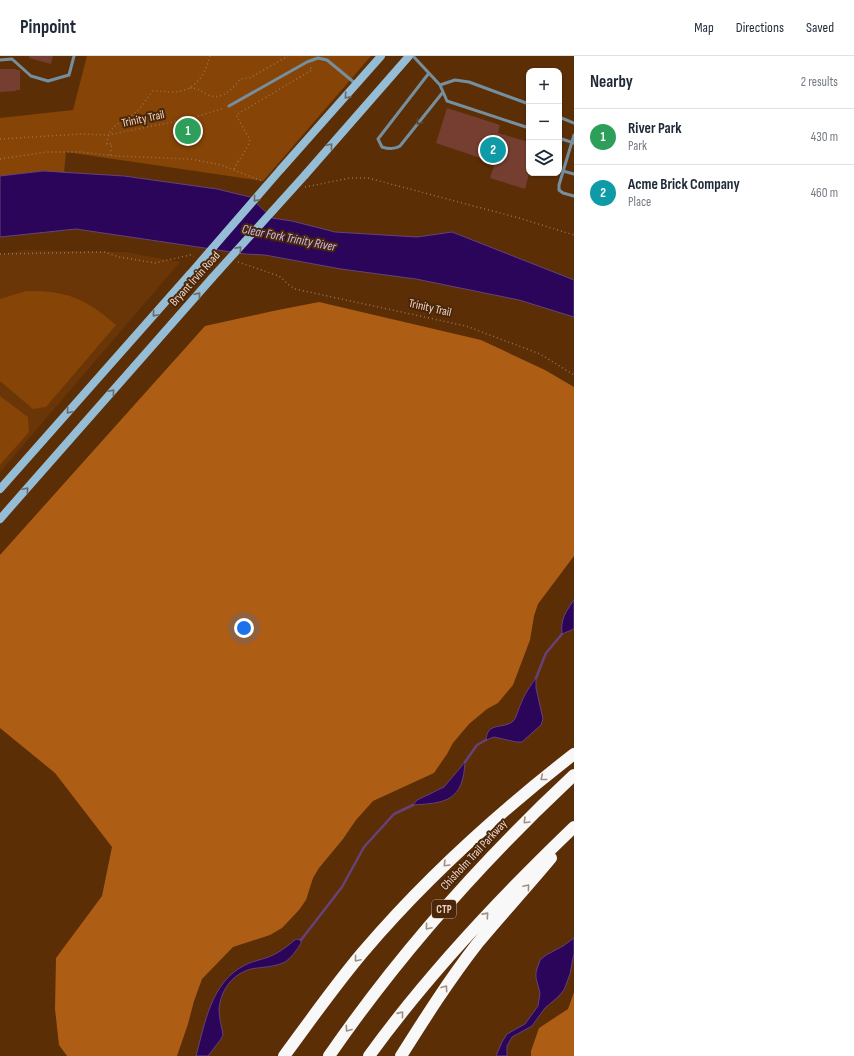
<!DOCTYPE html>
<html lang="en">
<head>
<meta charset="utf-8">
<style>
  :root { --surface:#fff; --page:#f6f6f7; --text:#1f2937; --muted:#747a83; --line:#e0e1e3; --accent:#426e8c }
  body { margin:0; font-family:"Sofia Sans Condensed",sans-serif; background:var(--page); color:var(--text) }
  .controls { position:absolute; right:12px; top:12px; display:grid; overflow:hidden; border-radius:8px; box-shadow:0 1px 3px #0004 }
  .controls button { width:36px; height:36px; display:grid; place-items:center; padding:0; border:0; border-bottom:1px solid var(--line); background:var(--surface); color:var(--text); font:20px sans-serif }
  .you { position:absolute; left:244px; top:572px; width:14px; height:14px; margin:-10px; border:3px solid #fff; border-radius:50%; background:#1a73e8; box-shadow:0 0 0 6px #1a73e833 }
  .badge { display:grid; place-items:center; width:26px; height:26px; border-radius:50%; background:var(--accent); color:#fff; font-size:13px; font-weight:700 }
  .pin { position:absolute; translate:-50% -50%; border:2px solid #fff; box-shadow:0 1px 4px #0006 }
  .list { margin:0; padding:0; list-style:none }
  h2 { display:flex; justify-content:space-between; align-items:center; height:52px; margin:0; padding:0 16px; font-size:17px }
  h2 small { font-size:13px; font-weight:400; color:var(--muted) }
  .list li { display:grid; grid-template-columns:26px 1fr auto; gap:12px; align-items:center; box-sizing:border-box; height:56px; padding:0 16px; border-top:1px solid var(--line) }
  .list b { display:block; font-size:15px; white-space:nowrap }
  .list p { margin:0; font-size:13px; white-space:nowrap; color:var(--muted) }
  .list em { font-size:13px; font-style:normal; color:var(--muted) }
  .icon { flex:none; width:22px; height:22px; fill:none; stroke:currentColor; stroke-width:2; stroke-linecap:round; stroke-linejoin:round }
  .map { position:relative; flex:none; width:574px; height:1000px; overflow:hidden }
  header { display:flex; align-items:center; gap:24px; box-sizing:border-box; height:56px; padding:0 20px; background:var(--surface); border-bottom:1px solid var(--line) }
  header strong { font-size:19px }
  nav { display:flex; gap:22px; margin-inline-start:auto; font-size:14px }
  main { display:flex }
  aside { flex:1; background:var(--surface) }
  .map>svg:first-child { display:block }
  .built { fill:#6a3607 }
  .green { fill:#864406 }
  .forest { fill:#ae5d14 }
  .water { fill:#2b055a; stroke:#664279 }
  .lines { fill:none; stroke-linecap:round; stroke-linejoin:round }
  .stream { stroke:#664279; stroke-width:2.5 }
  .building { fill:#763e30 }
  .path { stroke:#9a7455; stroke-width:1.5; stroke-dasharray:1 3; stroke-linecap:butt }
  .service { stroke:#768f9e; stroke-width:3 }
  .secondary { stroke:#95bdd6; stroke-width:8 }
  .motorway { stroke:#f8f8f8; stroke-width:12 }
  .secondary-bridge { stroke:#95bdd6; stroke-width:8 }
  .oneway { stroke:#6c6a66 }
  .oneway2 { stroke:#574637 }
  .oneway3 { stroke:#a19082 }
  .labels { text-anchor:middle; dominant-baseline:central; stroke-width:4; stroke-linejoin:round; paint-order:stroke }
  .shield { fill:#4a270b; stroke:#be9f8a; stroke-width:1 }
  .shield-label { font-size:11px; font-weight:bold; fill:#efd2c0 }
  .street-label { font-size:12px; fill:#efd2c0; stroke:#4a270b }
  .water-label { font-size:13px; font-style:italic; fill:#c8bcf3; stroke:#4a270b }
</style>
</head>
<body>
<header>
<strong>Pinpoint</strong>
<nav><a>Map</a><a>Directions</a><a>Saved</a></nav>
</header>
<main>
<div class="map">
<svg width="574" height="1000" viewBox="0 0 574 1000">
  <rect width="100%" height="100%" fill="#5b2e06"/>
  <path class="built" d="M23,194l101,2 56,10 -180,210v-217z"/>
  <path class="green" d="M87,0h284l-108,125 -197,-29 -2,21 -21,-2 -43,5v-58l73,-8z
    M26,235c42,0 59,7 90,34l-70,82 -13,2 -33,-28v-82z
    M0,340l28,21 1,15 -29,33z"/>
  <path class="forest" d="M319,246l162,38 64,30 29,17v169l-36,48 -4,12 -4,24 -17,45 -15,18 -11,6 -18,15 -16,19 -6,11 -13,19 -61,28 -17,19 -13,19 -24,29 -6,10 -7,22 -7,10 -17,18 -12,7 -37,12 -31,32 -8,22 -6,23 -11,32h-110l-8,-11 -4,-36 1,-51 46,-62 10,-49 -57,-74 -55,-45v-173l205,-229 68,-15z
    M574,936v64h-43v-5l8,-23 29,-19z"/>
  <path class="water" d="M43,115l81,5 93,13 33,8 22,21 20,3 43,11 82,5 35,-5 122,48v37l-55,-17 -103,-21 -75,-10 -76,-14 -20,-1 -169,-25 -76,8v-61z
    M574,544v29l-12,5c-2,-14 4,-23 12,-34z
    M536,622v10l7,31 -2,6 -19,17h-6l-22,-5 -8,3c1,-18 16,-11 26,-18 3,-2 5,-8 6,-11 5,-14 9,-21 18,-33z
    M465,706c-2,39 -19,41 -52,43l4,-5 27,-13z
    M574,882v15l-4,21 -6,16 -6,7 -13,11 -13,18 -20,11 -5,9v10h-11l6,-14 5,-8 18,-10 13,-18 2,-13 -4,-15v-6l4,-12 6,-5 17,-9z
    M296,883l5,1v3c-4,7 -10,15 -16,19 -10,5 -23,5 -34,7 -19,5 -31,22 -32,41 0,9 3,17 4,25l-2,4 -13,17h-12c9,-33 15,-74 49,-91 10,-5 22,-6 32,-12 7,-4 13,-9 19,-14z"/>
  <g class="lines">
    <path class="stream" d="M536,622l10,-25 16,-19
      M465,706l12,-17 9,-5
      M301,884l41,-53 22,-40 30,-33 19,-9"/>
  </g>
  <path class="building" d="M29,0h24l-2,8 -22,-6z
    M0,13h16v1h4v20h-4v1l-16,1z
    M447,52l53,17 -2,8 31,9v32l-4,15 -35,-11 5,-15 -59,-20z"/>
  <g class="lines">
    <path class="path" d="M190,32c8,0 11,3 18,7 13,6 25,-6 32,-16l10,-1 38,-22
      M0,83l81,-5 27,1 84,-17 32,-10
      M110,99l2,-11h-5c2,-21 14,-20 28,-31 7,-6 12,-15 18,-22 7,0 13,1 19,1 22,0 33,-16 38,-36
      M0,103l46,-7h34l36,4 75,3 30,6 41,16
      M234,113c4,-9 14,-20 16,-29l-14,-25 76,-45 -2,-4
      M305,131l45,-9h18l151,40 55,17
      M0,198l104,-2 15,5 36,6 35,-8 4,1
      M238,206l41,14 10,9 6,4 171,37 74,28 34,21"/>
    <path class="service" d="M413,0l27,29 7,16 82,27
      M0,4l12,-1 19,17 17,5 21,-6 5,-19
      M429,17l-51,66 4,8c6,2 12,3 18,-1l43,-54
      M440,29l15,-5 14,2 60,22
      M229,50l78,-44 11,-4 9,2 29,24
      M559,61l15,6
      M574,79l-15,50v5l4,3 11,3
      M559,82l15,5
      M563,115l11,3"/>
    <path class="secondary" d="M281,113l100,-113
      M305,119l104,-119
      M0,433l190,-215
      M0,463l212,-241"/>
    <path class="motorway" d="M284,1000c26,-35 51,-71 79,-104 62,-73 135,-139 211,-198
      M329,1000c71,-103 154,-196 245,-281
      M369,1000c60,-83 131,-158 205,-229
      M401,1000c24,-38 48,-76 76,-112 24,-29 50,-57 74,-86"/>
    <path class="secondary-bridge" d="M190,218l91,-105
      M212,222l93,-103"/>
  </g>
  <defs><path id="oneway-chevron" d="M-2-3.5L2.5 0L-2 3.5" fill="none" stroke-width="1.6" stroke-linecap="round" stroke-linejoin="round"/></defs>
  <g class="oneway">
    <use href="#oneway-chevron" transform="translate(347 40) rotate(132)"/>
    <use href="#oneway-chevron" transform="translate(330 90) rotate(-49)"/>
    <use href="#oneway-chevron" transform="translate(256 143) rotate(131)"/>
    <use href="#oneway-chevron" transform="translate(239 193) rotate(-48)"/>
    <use href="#oneway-chevron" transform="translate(198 239) rotate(-49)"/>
    <use href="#oneway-chevron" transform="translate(155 258) rotate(131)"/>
    <use href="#oneway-chevron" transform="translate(112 336) rotate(-49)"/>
    <use href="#oneway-chevron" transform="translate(69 355) rotate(131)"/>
    <use href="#oneway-chevron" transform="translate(26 434) rotate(-49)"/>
  </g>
  <use class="oneway2" href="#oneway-chevron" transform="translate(419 66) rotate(129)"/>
  <g class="oneway3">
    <use href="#oneway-chevron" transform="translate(543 722) rotate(141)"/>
    <use href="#oneway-chevron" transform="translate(526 765) rotate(135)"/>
    <use href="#oneway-chevron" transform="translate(446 808) rotate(135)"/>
    <use href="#oneway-chevron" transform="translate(527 831) rotate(-50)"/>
    <use href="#oneway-chevron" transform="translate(486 859) rotate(-48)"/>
    <use href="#oneway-chevron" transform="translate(428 871) rotate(130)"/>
    <use href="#oneway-chevron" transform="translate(357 903) rotate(130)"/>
    <use href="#oneway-chevron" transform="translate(445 932) rotate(-54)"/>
    <use href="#oneway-chevron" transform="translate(401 958) rotate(-51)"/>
    <use href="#oneway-chevron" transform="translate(348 973) rotate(126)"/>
  </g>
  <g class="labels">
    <rect class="shield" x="432" y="844" width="24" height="18" rx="3"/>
    <g class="shield-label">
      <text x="444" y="853">CTP</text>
    </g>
    <g class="street-label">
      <text transform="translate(143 63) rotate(-12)">Trinity Trail</text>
      <text transform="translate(195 223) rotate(-48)">Bryant Irvin Road</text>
      <text transform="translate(430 252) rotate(13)">Trinity Trail</text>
      <text transform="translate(474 799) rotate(-47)">Chisholm Trail Parkway</text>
    </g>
    <g class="water-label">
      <text transform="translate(289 182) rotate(11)">Clear Fork Trinity River</text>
    </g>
  </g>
</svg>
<div class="controls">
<button>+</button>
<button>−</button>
<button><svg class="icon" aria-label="layers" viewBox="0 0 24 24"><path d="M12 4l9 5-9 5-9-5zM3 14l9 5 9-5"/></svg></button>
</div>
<div class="you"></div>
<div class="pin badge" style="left:188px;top:75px;background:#2e9e5b">1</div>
<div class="pin badge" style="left:493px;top:94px;background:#0f9aa8">2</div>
</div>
<aside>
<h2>Nearby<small>2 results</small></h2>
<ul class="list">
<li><span class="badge" style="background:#2e9e5b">1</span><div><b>River Park</b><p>Park</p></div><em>430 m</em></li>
<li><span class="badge" style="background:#0f9aa8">2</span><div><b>Acme Brick Company</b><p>Place</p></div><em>460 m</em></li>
</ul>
</aside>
</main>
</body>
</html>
